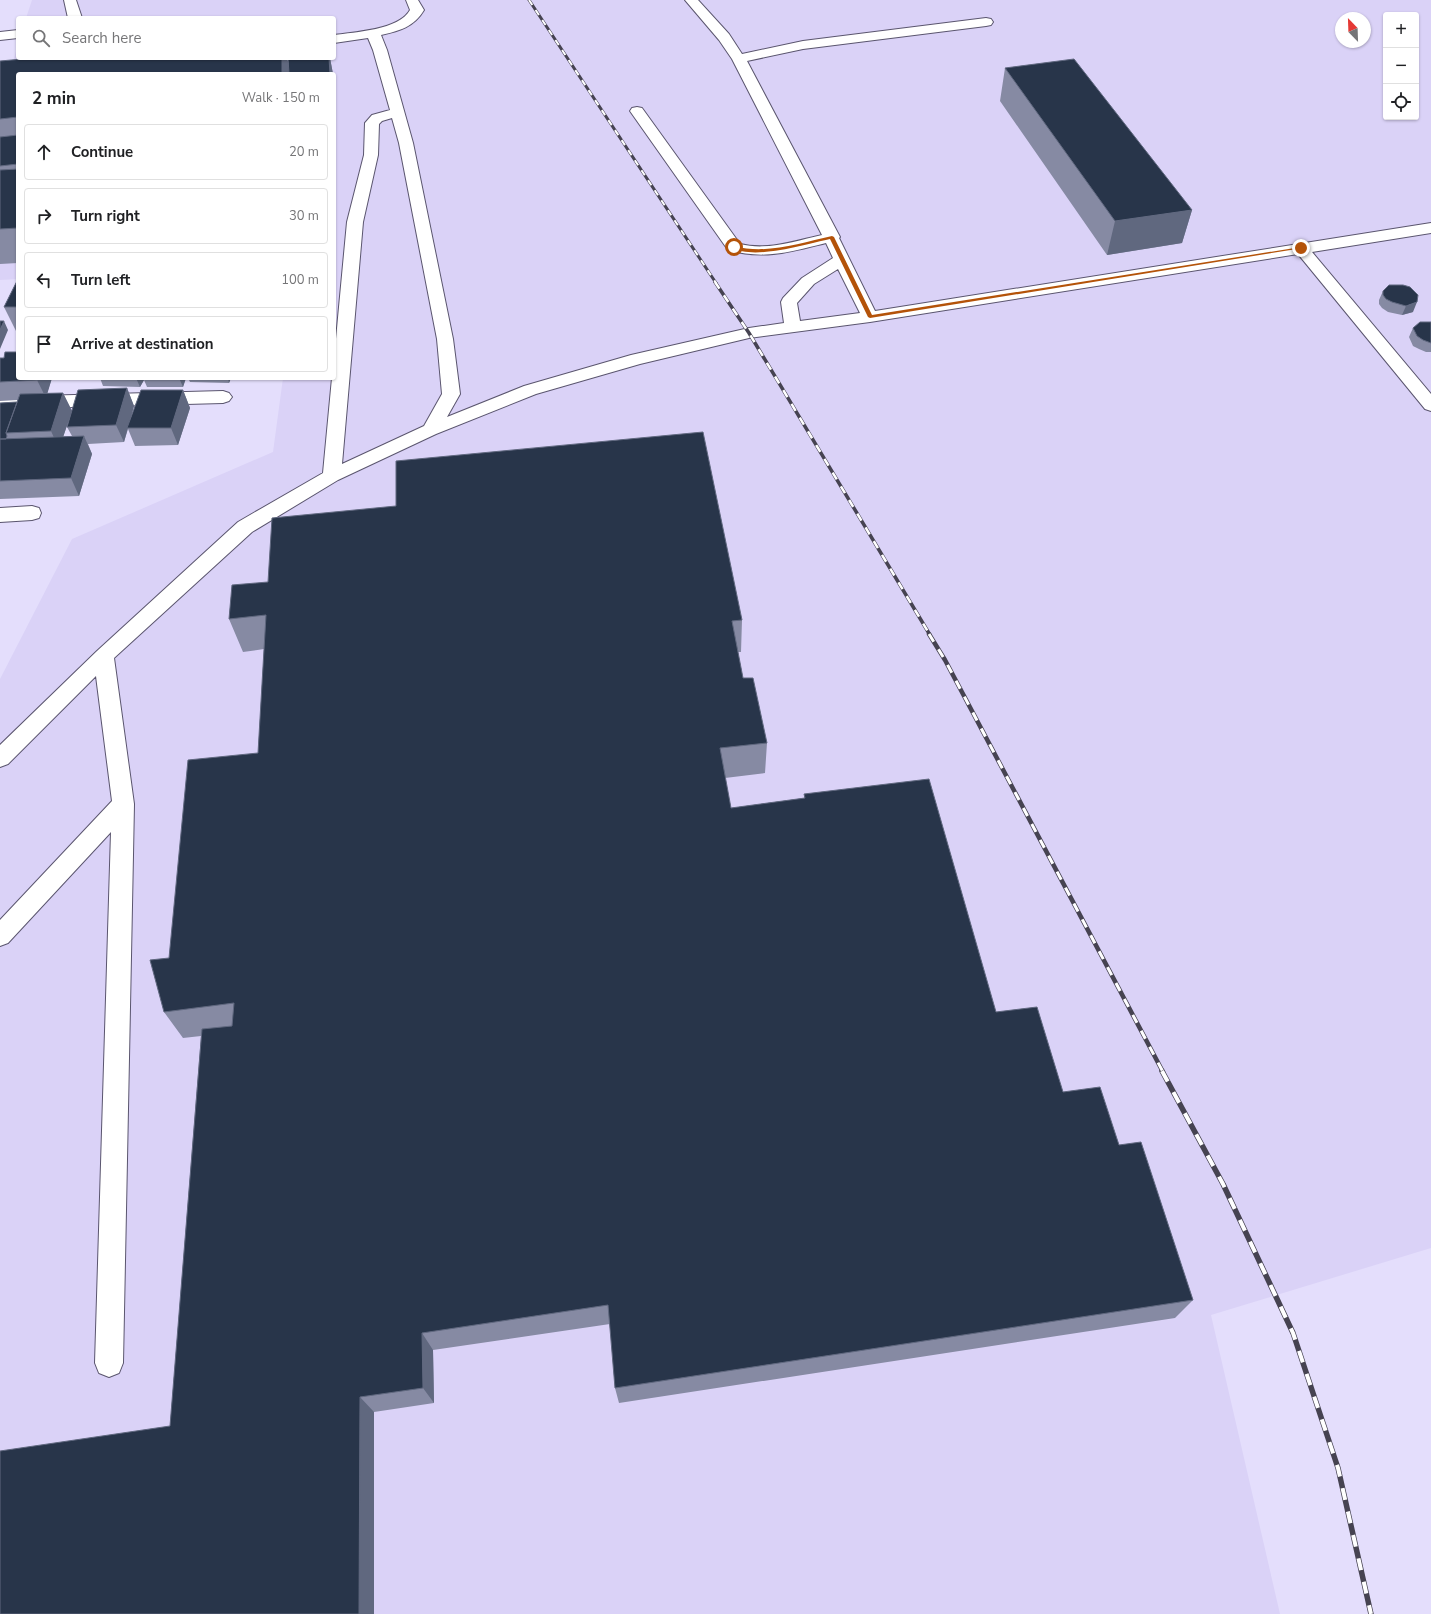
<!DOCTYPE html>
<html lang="en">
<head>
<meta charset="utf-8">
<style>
  :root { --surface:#fff; --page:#f6f6f6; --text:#202124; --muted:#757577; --line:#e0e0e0 }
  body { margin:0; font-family:"Nunito Sans",sans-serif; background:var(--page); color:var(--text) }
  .controls { position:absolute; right:12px; top:12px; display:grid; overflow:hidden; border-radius:4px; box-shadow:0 1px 3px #0004 }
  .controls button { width:36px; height:36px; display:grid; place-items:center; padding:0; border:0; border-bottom:1px solid var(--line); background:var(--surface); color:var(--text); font:20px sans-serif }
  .compass { position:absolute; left:1335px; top:12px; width:36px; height:36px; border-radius:50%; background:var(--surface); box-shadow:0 1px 3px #0004; rotate:337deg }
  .stop { position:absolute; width:12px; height:12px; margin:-9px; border:3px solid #b45309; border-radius:50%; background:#fff }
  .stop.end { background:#b45309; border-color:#fff; box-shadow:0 1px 4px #0008 }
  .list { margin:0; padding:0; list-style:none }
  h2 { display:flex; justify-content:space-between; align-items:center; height:52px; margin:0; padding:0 16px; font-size:17px }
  h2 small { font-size:13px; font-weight:400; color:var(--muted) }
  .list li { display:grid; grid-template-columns:26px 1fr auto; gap:12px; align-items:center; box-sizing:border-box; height:56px; margin:0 8px 8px; padding:0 8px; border:1px solid var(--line); border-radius:4px }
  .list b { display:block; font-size:15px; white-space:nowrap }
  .list em { font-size:13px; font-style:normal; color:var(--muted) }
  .icon { flex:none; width:22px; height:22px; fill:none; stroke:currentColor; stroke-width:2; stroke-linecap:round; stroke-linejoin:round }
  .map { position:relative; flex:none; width:1431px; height:1614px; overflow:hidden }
  .search { position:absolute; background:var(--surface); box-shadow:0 1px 3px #0004; left:16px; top:16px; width:320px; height:44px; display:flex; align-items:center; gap:10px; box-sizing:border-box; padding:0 14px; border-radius:4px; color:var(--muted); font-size:15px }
  .panel { position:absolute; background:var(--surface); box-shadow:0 1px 3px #0004; left:16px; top:72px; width:320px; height:308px; border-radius:4px }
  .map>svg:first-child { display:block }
  .built { fill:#dad2f7; fill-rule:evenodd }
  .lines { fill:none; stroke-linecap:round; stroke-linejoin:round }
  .minor-casing { stroke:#5a556e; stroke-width:2 }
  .minor { fill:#fff; fill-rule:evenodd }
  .rail-far3-casing { stroke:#464351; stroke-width:3 }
  .rail-far2-casing { stroke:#464351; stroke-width:3.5 }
  .rail-far1-casing { stroke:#464351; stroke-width:4.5 }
  .rail-casing { stroke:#464351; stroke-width:5.5 }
  .rail-far3 { stroke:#fff; stroke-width:2; stroke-dasharray:6; stroke-linecap:butt }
  .rail-far2 { stroke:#fff; stroke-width:2.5; stroke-dasharray:8; stroke-linecap:butt }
  .rail-far1 { stroke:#fff; stroke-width:3; stroke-dasharray:9; stroke-linecap:butt }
  .rail { stroke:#fff; stroke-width:4; stroke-dasharray:12; stroke-linecap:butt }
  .wall { fill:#868aa3 }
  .shaded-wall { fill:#60687f }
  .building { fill:#28354a; stroke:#60687f }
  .route { fill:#b45309 }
</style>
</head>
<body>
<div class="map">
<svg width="1431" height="1614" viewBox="0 0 1431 1614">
  <rect width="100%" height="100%" fill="#e4defc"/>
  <path class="built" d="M32,0h1399v1248l-220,67 69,299h-1280v-935l72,-140 201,-87 10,-74h51v-304h-316v205l-18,1v-175l18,-60v13h316v-40h-308zM1386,15h30v102h-30zM1341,18h24v24h-24z"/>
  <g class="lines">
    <defs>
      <path id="minor" d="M64,0h12l6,18h-14z
        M406,0h12l6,10c-10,17 -25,21 -43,25l6,15 26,93 40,196 7,55 -13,23 77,-31 107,-31 118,-27 35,-5 -3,-21 2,-4 19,-20 31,-20 -7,-15c-36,9 -61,17 -98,7l-98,-139 2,-3 5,-1 5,1 98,136c27,7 55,-3 82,-9l-90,-176 -13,-19 -34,-40h13l31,34 13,20 61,-13 183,-23 5,1 2,3 -2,3 -5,1 -183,23 -56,12 93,176 -1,1 36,73 556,-88v10l-119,19 119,142v17l-6,-2 -127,-155 -428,68 -121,16 -109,26 -104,30 -100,40 -98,46 -86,52 -138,126 20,146 -11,559 -4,10 -10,4 -10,-4 -4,-10 16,-531 -103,111 -8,3v-26l112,-119 -16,-125 -88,88 -8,3v-22l97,-94 141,-129 85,-49 9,-95h2v-18l13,-138 17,-67 1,-32 7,-8 18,-5 -17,-60 -5,-12 -34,5v-8c21,-3 65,-5 76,-25zM392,118l7,25 38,196 5,55 -18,32 -82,38 21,-242 15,-67 1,-31 3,-3zM838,269l22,44 -60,8 -3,-18 17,-19z
        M18,30v8l-18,2v-8z
        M223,391l6,2 3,4 -3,4 -6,2 -223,6v-12z
        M32,506l7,2 2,5 -2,5 -7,2 -32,2v-14z"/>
    </defs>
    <use href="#minor" class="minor-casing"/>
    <use href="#minor" class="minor"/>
    <defs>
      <path id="rail-far3" d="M529,0l187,283"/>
      <path id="rail-far2" d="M715,282l34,51 181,302"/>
      <path id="rail-far1" d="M929,634l16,26 218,412"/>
      <path id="rail" d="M1162,1071l61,113 70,149 45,135 33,146"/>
    </defs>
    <use href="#rail-far3" class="rail-far3-casing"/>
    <use href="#rail-far2" class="rail-far2-casing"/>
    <use href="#rail-far1" class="rail-far1-casing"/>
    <use href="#rail" class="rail-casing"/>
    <use href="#rail-far3" class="rail-far3"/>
    <use href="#rail-far2" class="rail-far2"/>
    <use href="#rail-far1" class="rail-far1"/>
    <use href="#rail" class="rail"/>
  </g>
  <path class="wall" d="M288,58h42l3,16h-315v189l-18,1v-203l289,3z
    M1005,68l187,142 -10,33 -75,12 -107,-154z
    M18,279v56l-14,-28z
    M1389,285l24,27 -11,3 -14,-3 -6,-4 -3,-4v-4l4,-9z
    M1431,322v30h-5l-7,-3 -6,-3 -4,-9 4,-9z
    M0,358l18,20h34l-5,15h16l9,18 -9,26 9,-1 -5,-9 60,-39 7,18 -3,12 52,-28 7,18 -12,37 -43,1 -7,-17 -4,13 -36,2 4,10 -13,42 -79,3v-96l17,-1 1,-2 -18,1z
    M100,378h86l-3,9h-36l-3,-7 -4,7 -37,-1z
    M188,378h43l-2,5 -39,-1z
    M232,585l510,35 -1,32h-3l5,26 24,65 -2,30 -40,5 6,30 73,-10v-4l192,218 67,80 56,53 74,155 -18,18 -556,85 -4,-15 -5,-64 -177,26 1,53 -60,9v202h-374l170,-188 31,-390 -18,2 -19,-26 5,-54 89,-205 6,-104 -21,3 -14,-33z"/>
  <path class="shaded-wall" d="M282,58h5l3,11v5h-8z
    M329,58h1l3,16h-7z
    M1192,210l-10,33 -75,12 8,-34z
    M1417,302l-4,10 -11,3 4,-9z
    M4,321l4,9 -8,19v-19z
    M38,378h14l-6,20 -9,-18z
    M136,378h7l1,2 -4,7z
    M179,378h7l-3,9z
    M228,378h3l-2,5z
    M127,388l7,18 -10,36 -8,-17z
    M183,390l7,18 -12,37 -7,-17z
    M63,393l9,18 -13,38 -8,-18z
    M84,436l8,18 -13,42 -8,-18z
    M422,1333l11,17 1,53 -11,-15z
    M360,1397l14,15v202h-15z"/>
  <path class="building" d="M34,58h248v16h-264v43l-18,2v-58z
    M288,58h41l1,16h-41z
    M1074,59l118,151 -77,11 -110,-153z
    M18,135v29l-18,2v-29z
    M18,169v59l-18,1v-59z
    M18,279v28h-14z
    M1389,285h14l7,2 8,8 -1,7 -11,4 -14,-4 -6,-3 -3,-4v-4z
    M0,321h4l-4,9z
    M1420,322h11v21l-8,-3 -6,-4 -4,-8z
    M5,352h13v26h20l-1,2 -37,2v-24h4z
    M127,388l-11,37 -49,2 11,-37z
    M141,390h42l-12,38h-44z
    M63,393l-12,38 -45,2 14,-39z
    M17,402l-11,31 1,3 -1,3h-6v-36z
    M703,432l39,188 -10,1 11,57h10l14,65 -47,5 11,60 74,-10 -1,-4 125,-15 67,233 41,-5 26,85 37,-5 19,58 22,-3 52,158 -578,88 -7,-83 -186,28 1,55 -63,9 -1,217h-359v-163l170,-25 32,-397 30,-3 2,-23 -70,9 -14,-52 19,-2 19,-198 70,-7 8,-138 -37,4 3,-34 36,-3 4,-64 124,-12v-45z
    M84,436l-13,42 -71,3v-42z"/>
  <path class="route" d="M832,236l2,1 38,78 429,-68 2,1 -433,70 -2,-1 -38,-78c-24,5 -78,22 -98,8l2,-1c32,9 66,-3 98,-10z"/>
</svg>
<div class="controls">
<button>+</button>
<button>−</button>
<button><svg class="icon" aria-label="locate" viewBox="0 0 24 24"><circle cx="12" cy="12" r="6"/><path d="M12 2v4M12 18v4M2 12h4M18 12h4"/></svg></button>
</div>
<svg class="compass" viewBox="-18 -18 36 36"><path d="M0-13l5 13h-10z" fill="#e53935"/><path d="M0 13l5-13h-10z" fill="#757577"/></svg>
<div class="stop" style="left:734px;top:247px"></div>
<div class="stop end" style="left:1301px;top:248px"></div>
<div class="search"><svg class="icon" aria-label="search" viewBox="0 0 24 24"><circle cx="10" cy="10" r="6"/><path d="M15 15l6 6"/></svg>Search here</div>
<section class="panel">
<h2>2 min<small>Walk · 150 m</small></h2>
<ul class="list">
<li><svg class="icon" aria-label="ahead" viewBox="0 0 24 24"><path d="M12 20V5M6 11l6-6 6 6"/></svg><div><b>Continue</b></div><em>20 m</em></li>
<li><svg class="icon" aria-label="right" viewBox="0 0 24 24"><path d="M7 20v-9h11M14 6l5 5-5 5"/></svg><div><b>Turn right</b></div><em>30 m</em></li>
<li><svg class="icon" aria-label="left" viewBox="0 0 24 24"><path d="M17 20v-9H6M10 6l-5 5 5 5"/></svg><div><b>Turn left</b></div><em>100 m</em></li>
<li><svg class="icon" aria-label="arrive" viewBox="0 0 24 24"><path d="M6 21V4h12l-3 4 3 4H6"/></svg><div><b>Arrive at destination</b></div></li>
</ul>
</section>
</div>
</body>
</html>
